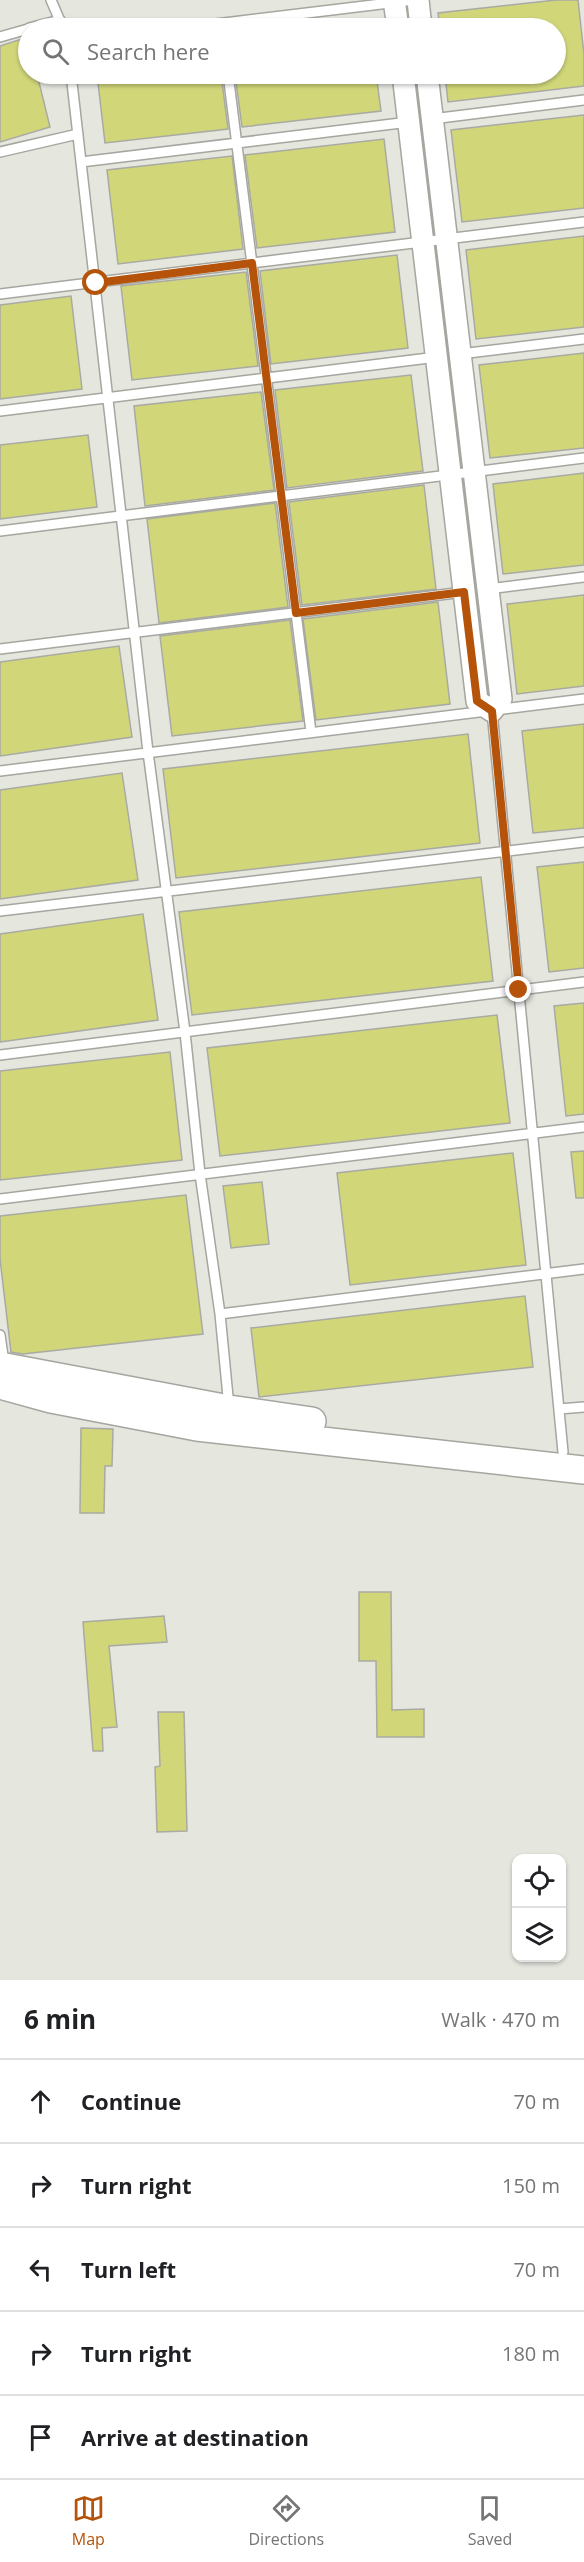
<!DOCTYPE html>
<html lang="en">
<head>
<meta charset="utf-8">
<style>
  :root { --surface:#fff; --page:#f6f6f6; --text:#202124; --muted:#757577; --line:#e0e0e0; --accent:#b45309 }
  body { margin:0; font-family:"Open Sans",sans-serif; background:var(--page); color:var(--text) }
  .controls { position:absolute; right:18px; bottom:18px; display:grid; overflow:hidden; border-radius:12px; box-shadow:0 2px 4px #0004 }
  .controls button { width:54px; height:54px; display:grid; place-items:center; padding:0; border:0; border-bottom:2px solid var(--line); background:var(--surface); color:var(--text); font:30px sans-serif }
  .stop { position:absolute; width:18px; height:18px; margin:-14px; border:4px solid #b45309; border-radius:50%; background:#fff }
  .stop.end { background:#b45309; border-color:#fff; box-shadow:0 2px 6px #0008 }
  .list { margin:0; padding:0; list-style:none }
  h2 { display:flex; justify-content:space-between; align-items:center; height:78px; margin:0; padding:0 24px; font-size:26px }
  h2 small { font-size:20px; font-weight:400; color:var(--muted) }
  .list li { display:grid; grid-template-columns:39px 1fr auto; gap:18px; align-items:center; box-sizing:border-box; height:84px; padding:0 24px; border-top:2px solid var(--line) }
  .list b { display:block; font-size:22px; white-space:nowrap }
  .list em { font-size:20px; font-style:normal; color:var(--muted) }
  .icon { flex:none; width:33px; height:33px; fill:none; stroke:currentColor; stroke-width:2; stroke-linecap:round; stroke-linejoin:round }
  .map { position:relative; flex:none; width:584px; height:1980px; overflow:hidden }
  .search { position:absolute; background:var(--surface); box-shadow:0 2px 4px #0004; left:18px; right:18px; top:18px; height:66px; display:flex; align-items:center; gap:15px; box-sizing:border-box; padding:0 21px; border-radius:33px; color:var(--muted); font-size:22px }
  .sheet { height:498px; background:var(--surface) }
  nav { display:flex; justify-content:space-around; align-items:center; box-sizing:border-box; height:84px; border-top:2px solid var(--line); background:var(--surface); font-size:16px; color:var(--muted) }
  nav a { display:grid; justify-items:center; gap:3px }
  nav .on { color:var(--accent) }
  .map>svg:first-child { display:block }
  .building { fill:#d1d779; stroke:#a9aaa3; stroke-width:1.5 }
  .lines { fill:none; stroke-linecap:round; stroke-linejoin:round }
  .service-casing { stroke:#a5a69f; stroke-width:12 }
  .tertiary-casing { stroke:#a5a69f; stroke-width:24 }
  .primary-casing { stroke:#a5a69f; stroke-width:30 }
  .service { stroke:#fff; stroke-width:9 }
  .tertiary { stroke:#fff; stroke-width:21 }
  .primary { stroke:#fff; stroke-width:27 }
  .route { stroke:#b45309; stroke-width:8 }
</style>
</head>
<body>
<div class="map">
<svg width="584" height="1980" viewBox="0 0 584 1980">
  <rect width="100%" height="100%" fill="#e5e6de"/>
  <path class="building" d="M556,0h22l6,54v32l-136,16 -3,-28h110v-46h-115l-2,-15z
    M28,37v37h9l13,53 -50,15v-96z
    M97,74h124l7,55 -123,14z
    M235,74h141l5,37 -139,16z
    M584,115v93l-122,14 -11,-92z
    M384,139l11,93 -138,16 -12,-93z
    M232,156l11,93 -125,15 -11,-94z
    M584,236v91l-108,12 -10,-89z
    M397,255l11,93 -137,16 -11,-93z
    M246,272l12,94 -126,14 -11,-94z
    M71,296l11,93 -82,10v-94z
    M584,353v95l-94,10 -11,-93z
    M411,375l12,96 -136,17 -12,-98z
    M261,392l13,98 -129,16 -11,-100z
    M88,435l9,72 -97,12v-74z
    M584,473v92l-81,9 -10,-90z
    M424,485l12,104 -134,16 -13,-103z
    M275,503l13,104 -129,16 -12,-104z
    M584,595v91l-67,8 -10,-90z
    M438,602l12,102 -134,16 -13,-101z
    M290,620l13,101 -131,15 -12,-100z
    M119,646l13,91 -132,19v-94z
    M584,724v104l-51,5 -11,-102z
    M468,734l12,109 -304,35 -13,-109z
    M122,773l16,107 -138,19v-109z
    M584,862v106l-35,4 -12,-105z
    M481,877l12,104 -301,34 -13,-103z
    M143,914l15,106 -158,22v-108z
    M584,1003v111l-18,2 -12,-110z
    M497,1015l13,108 -290,33 -13,-108z
    M170,1052l12,108 -182,20v-109z
    M584,1151v47h-8l-5,-46z
    M513,1153l13,112 -176,20 -13,-112z
    M262,1182l7,62 -38,4 -8,-62z
    M186,1195l17,139 -180,20 -12,-2 -11,-93v-43z
    M525,1296l8,71 -274,30 -8,-69z
    M81,1428l32,1 -1,37h-7l-1,47h-24z
    M359,1592h32l1,118 32,-1v28h-47l-1,-76h-17z
    M164,1616l3,26 -58,4 8,81 -15,1 1,23h-10l-10,-129z
    M158,1712h26l3,119 -30,1 -2,-65 5,-1z"/>
  <g class="lines">
    <defs>
      <path id="service" d="M51,0l12,28
        M29,28l31,-8
        M183,28l231,-28
        M0,37l28,-8
        M71,74l77,678 37,280 15,142 20,140 9,93
        M228,74l83,658
        M432,119l152,-19
        M0,152l78,-18
        M81,162l328,-40
        M0,294l584,-72
        M460,354l124,-15
        M0,411l437,-54
        M0,531l584,-73
        M488,589l96,-12
        M0,649l464,-57
        M492,711l71,741
        M0,771l584,-72
        M0,911l584,-69
        M0,1055l584,-73
        M0,1199l584,-72
        M220,1314l364,-45
        M0,1335l4,28
        M559,1409l25,-2"/>
      <path id="tertiary" d="M394,0l4,28
        M418,0l3,28
        M403,74l74,627 15,10 9,-12 -74,-625"/>
      <path id="primary" d="M0,1366l229,43 83,12
        M0,1385l51,14 146,28 387,43"/>
    </defs>
    <use href="#service" class="service-casing"/>
    <use href="#tertiary" class="tertiary-casing"/>
    <use href="#primary" class="primary-casing"/>
    <use href="#service" class="service"/>
    <use href="#tertiary" class="tertiary"/>
    <use href="#primary" class="primary"/>
  </g>
  <g class="lines">
    <path class="route" d="M96,283l156,-20 44,350 168,-21 13,109 15,10 27,279"/>
  </g>
</svg>
<div class="controls">
<button><svg class="icon" aria-label="locate" viewBox="0 0 24 24"><circle cx="12" cy="12" r="6"/><path d="M12 2v4M12 18v4M2 12h4M18 12h4"/></svg></button>
<button><svg class="icon" aria-label="layers" viewBox="0 0 24 24"><path d="M12 4l9 5-9 5-9-5zM3 14l9 5 9-5"/></svg></button>
</div>
<div class="stop" style="left:96px;top:283px"></div>
<div class="stop end" style="left:519px;top:990px"></div>
<div class="search"><svg class="icon" aria-label="search" viewBox="0 0 24 24"><circle cx="10" cy="10" r="6"/><path d="M15 15l6 6"/></svg>Search here</div>
</div>
<section class="sheet">
<h2>6 min<small>Walk · 470 m</small></h2>
<ul class="list">
<li><svg class="icon" aria-label="ahead" viewBox="0 0 24 24"><path d="M12 20V5M6 11l6-6 6 6"/></svg><div><b>Continue</b></div><em>70 m</em></li>
<li><svg class="icon" aria-label="right" viewBox="0 0 24 24"><path d="M7 20v-9h11M14 6l5 5-5 5"/></svg><div><b>Turn right</b></div><em>150 m</em></li>
<li><svg class="icon" aria-label="left" viewBox="0 0 24 24"><path d="M17 20v-9H6M10 6l-5 5 5 5"/></svg><div><b>Turn left</b></div><em>70 m</em></li>
<li><svg class="icon" aria-label="right" viewBox="0 0 24 24"><path d="M7 20v-9h11M14 6l5 5-5 5"/></svg><div><b>Turn right</b></div><em>180 m</em></li>
<li><svg class="icon" aria-label="arrive" viewBox="0 0 24 24"><path d="M6 21V4h12l-3 4 3 4H6"/></svg><div><b>Arrive at destination</b></div></li>
</ul>
</section>
<nav>
<a class="on"><svg class="icon" aria-label="map" viewBox="0 0 24 24"><path d="M3 6l6-2 6 2 6-2v14l-6 2-6-2-6 2zM9 4v14M15 6v14"/></svg>Map</a>
<a><svg class="icon" aria-label="directions" viewBox="0 0 24 24"><path d="M12 3l9 9-9 9-9-9zM9 14v-3h6M13 9l2 2-2 2"/></svg>Directions</a>
<a><svg class="icon" aria-label="saved" viewBox="0 0 24 24"><path d="M7 4h10v16l-5-4-5 4z"/></svg>Saved</a>
</nav>
</body>
</html>
